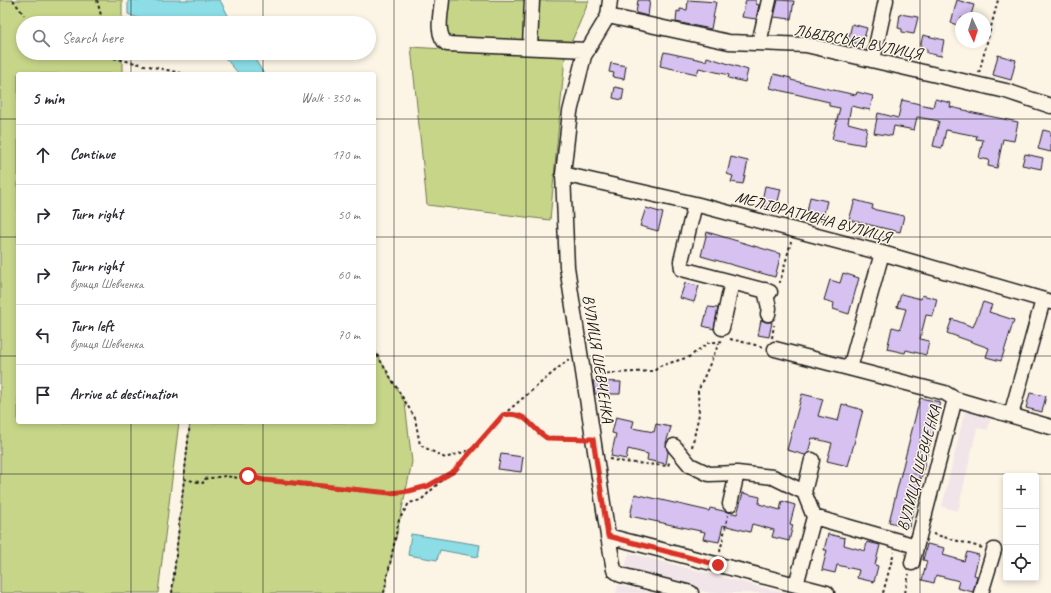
<!DOCTYPE html>
<html lang="en">
<head>
<meta charset="utf-8">
<style>
  :root { --surface:#fff; --page:#f7f7f7; --text:#2b2b33; --muted:#7c7c81; --line:#e1e1e2 }
  body { margin:0; font-family:Caveat,sans-serif; background:var(--page); color:var(--text) }
  .controls { position:absolute; right:12px; bottom:12px; display:grid; overflow:hidden; border-radius:4px; box-shadow:0 2px 6px #0003 }
  .controls button { width:36px; height:36px; display:grid; place-items:center; padding:0; border:0; border-bottom:1px solid var(--line); background:var(--surface); color:var(--text); font:20px sans-serif }
  .compass { position:absolute; left:955px; top:12px; width:36px; height:36px; border-radius:50%; background:var(--surface); box-shadow:0 2px 6px #0003; rotate:176deg }
  .stop { position:absolute; width:12px; height:12px; margin:-9px; border:3px solid #d93025; border-radius:50%; background:#fff }
  .stop.end { background:#d93025; border-color:#fff; box-shadow:0 1px 4px #0008 }
  .list { margin:0; padding:0; list-style:none }
  h2 { display:flex; justify-content:space-between; align-items:center; height:52px; margin:0; padding:0 16px; font-size:17px }
  h2 small { font-size:13px; font-weight:400; color:var(--muted) }
  .list li { display:grid; grid-template-columns:26px 1fr auto; gap:12px; align-items:center; box-sizing:border-box; height:60px; padding:0 16px; border-top:1px solid var(--line) }
  .list b { display:block; font-size:15px; white-space:nowrap }
  .list p { margin:0; font-size:13px; white-space:nowrap; color:var(--muted) }
  .list em { font-size:13px; font-style:normal; color:var(--muted) }
  .icon { flex:none; width:22px; height:22px; fill:none; stroke:currentColor; stroke-width:2; stroke-linecap:round; stroke-linejoin:round }
  .map { position:relative; flex:none; width:1051px; height:593px; overflow:hidden }
  .search { position:absolute; background:var(--surface); box-shadow:0 2px 6px #0003; left:16px; top:16px; width:360px; height:44px; display:flex; align-items:center; gap:10px; box-sizing:border-box; padding:0 14px; border-radius:22px; color:var(--muted); font-size:15px }
  .panel { position:absolute; background:var(--surface); box-shadow:0 2px 6px #0003; left:16px; top:72px; width:360px; height:352px; border-radius:4px }
  .map>svg:first-child { display:block }
  .built { fill:#f1e5e9 }
  .green { fill:#c7d589; stroke:#727852 }
  .water { fill:#8cdde6; stroke:#5f9095 }
  .building { fill:#d6c1f1; stroke:#1c1c1c }
  .lines { fill:none; stroke-linecap:round; stroke-linejoin:round }
  .minor-casing { stroke:#1c1c1c; stroke-width:17 }
  .path { stroke:#1c1c1c; stroke-width:2; stroke-dasharray:3 3; stroke-linecap:butt }
  .minor { stroke:#fcf5e5; stroke-width:14 }
  .route { stroke:#d93025; stroke-width:5 }
  .grid { fill:none; stroke:#1c1c1c; stroke-width:1; stroke-opacity:0.55 }
  .labels { text-anchor:middle; dominant-baseline:central; stroke-width:3; stroke-linejoin:round; paint-order:stroke }
  .street-label { font-size:16px; fill:#1c1c1c; stroke:#fcf5e5 }
</style>
</head>
<body>
<div class="map">
<svg width="1051" height="593" viewBox="0 0 1051 593">
  <rect width="100%" height="100%" fill="#fcf5e5"/>
  <filter id="ink" filterUnits="userSpaceOnUse"><feTurbulence type="fractalNoise" baseFrequency=".025" numOctaves="2"/><feDisplacementMap in="SourceGraphic" scale="8" xChannelSelector="R" yChannelSelector="G"/><feConvolveMatrix kernelMatrix="1 2 1 2 8 2 1 2 1" color-interpolation-filters="sRGB"/></filter>
  <g filter="url(#ink)">
    <path class="built" d="M965,410l26,6 -3,14 -11,-2 -19,83 -16,-4z
      M629,553l155,40h-74l-86,-22z
      M618,585l35,8h-37z"/>
    <path class="green" d="M0,0h122v23h-99v30h99v21h-104v348h161l-21,171h-158z
      M447,0l142,1 -24,56 -15,163 -123,-15 -16,-158 33,2z
      M374,349l31,54 7,59 -28,131h-212l18,-171h184z"/>
    <path class="water" d="M128,0h92l12,23h-82l-22,-9z
      M221,53h30l13,21h-25z
      M411,534l69,11 -2,12 -38,-7 -3,10 -29,-5z"/>
    <path class="building" d="M638,0h12l-2,16 -12,-3z
      M688,0l28,2 -5,27 -35,-7 1,-11 3,1v-3l7,1z
      M746,0h10v4l3,1 -3,14 -14,-2z
      M778,0l16,1 -3,18 -17,-2z
      M957,0l17,5 -4,13h-9v8l-10,-3z
      M900,14l18,3 -4,17 -12,-2v-3l-4,-1z
      M852,24l15,4 -5,17 -14,-4z
      M923,35l21,5 -3,16 -14,-3v-4l-7,-2z
      M664,52l42,9 1,-4 41,13 -3,12 -17,-4 1,-3 -30,-7 -2,6 -37,-8z
      M998,55l18,5 -5,20 -18,-5z
      M611,63l15,3 -2,13 -11,-2 1,-4 -5,-1z
      M774,74l17,4v2l33,8 32,7 1,-3 16,4 -3,14 -19,-4 -3,17 19,5 -3,17 -32,-6 8,-31 -11,-2v-4l-59,-14z
      M615,87l9,2 -2,11 -9,-2z
      M935,99l16,4 -1,4 19,4v1l49,10 -4,19 -11,-2 -6,29 -9,-2 1,-6 -10,-2 4,-18 -7,-1 1,-3 -31,-6 -4,18 -9,-2 6,-25 -22,-4 -3,13 -20,-4 -2,10 -18,-3 4,-20 20,5 4,-18 31,7z
      M1043,130l8,2v20l-13,-3z
      M1025,154l18,4 -2,11 -19,-4z
      M731,157l17,4 -5,23 -12,-2 2,-6 -6,-2z
      M765,186l16,3 -5,20 -15,-3z
      M810,197l17,4 -5,20 -16,-4z
      M855,200l18,5 -1,4 32,7 -4,16 -51,-12z
      M646,208l17,5 -5,18 -18,-5z
      M707,232l74,22 -6,23 -74,-21z
      M843,273l16,5 -10,36 -16,-5 1,-6 -10,-3 6,-20 10,3z
      M685,283l14,3 -5,16 -14,-4z
      M901,294l20,5 1,-4 15,4 -4,17 -7,-1 -6,24 9,2 -3,14 -20,-5 -1,3 -18,-4 5,-22 8,2 6,-20 -9,-2z
      M983,302l9,3 -3,7 25,8 -13,41 -15,-4 3,-9 -42,-15 5,-14 21,8z
      M708,307l10,1 -4,21 -11,-3z
      M761,320l5,2h6l-3,15 -11,-2z
      M593,381l28,1 -1,12h-25z
      M1030,393l16,3 -4,16 -16,-4z
      M802,394l21,5 -5,17 20,5 4,-17 21,6 -15,56 -21,-5 5,-18 -20,-5 -4,15 -3,2 -18,-5z
      M920,398l20,4 -31,125 -20,-5z
      M616,417l18,4 -2,7 22,4 2,-8 15,3 -5,16 2,9 -2,12 -19,-4 1,-6 -20,-5 -2,10 -15,-3 5,-22 -4,-1z
      M501,454l22,3 -2,15 -23,-3z
      M743,493l17,4 -1,7 21,6 2,-9 13,4 -5,19 3,1 -4,16 -17,-4 2,-7 -22,-6 -2,8 -27,-7 -4,17 -16,-3 2,-7 -75,-16 5,-22 74,17 1,-3 27,6z
      M828,534l17,4 -1,7 21,6 2,-9 13,3 -5,20 3,1 -4,16 -17,-4 2,-8 -22,-5 -2,8 -13,-3 5,-20h-3z
      M927,544l18,4 -2,7 21,6 3,-9 12,3 -5,20 3,1 -4,16 -16,-4 2,-7 -23,-6 -2,8 -12,-3 5,-19 -4,-1z"/>
    <g class="lines">
      <defs>
        <path id="minor" d="M442,0c-1,13 -7,35 5,44l141,6
          M610,0l-2,16 -24,40 -14,56 -7,62 4,93 41,269 219,57
          M608,16l121,26 77,3 200,46 45,15
          M759,43l10,-43
          M530,46l2,-46
          M873,60l13,-60
          M563,174l132,30 187,49 169,49
          M695,204l-14,57 1,8 88,23
          M765,290l4,18 -1,6
          M722,328l10,-46
          M775,349l170,44 10,6 96,28
          M850,368l32,-115
          M1011,415l32,-115
          M674,446l16,19 19,9 28,-1 36,4 31,15 10,25
          M804,492l8,-32
          M730,504l7,-31
          M608,536l6,34 7,5 70,18
          M912,563l43,-164
          M796,585l18,-68 102,29
          M981,593l13,-43"/>
      </defs>
      <use href="#minor" class="minor-casing"/>
      <path class="path" d="M13,0l11,15
        M97,0l6,23
        M112,53l1,5 72,16
        M979,73l19,-73
        M778,282h2l11,-40
        M772,338l2,-13
        M730,339l34,8
        M374,350l41,68 5,27 25,13 28,-9 30,-34 66,-56
        M595,374l59,-3 6,-5 29,-9 19,-14 16,-2
        M505,415c21,-5 27,14 42,23l35,1
        M692,447l7,-33 -1,-23 21,-48
        M609,459l15,3 44,4 2,-6
        M184,479l19,4 1,-4 21,-3 14,2 9,-2 15,4 60,7 67,6 19,-2 19,-5 27,-15 17,-21
        M933,534l50,14
        M720,552l8,-37
        M172,593l18,-171
        M384,593l15,-73 10,-17 12,-3 22,-21
        M883,593l11,-41
        M905,593l4,-19"/>
      <use href="#minor" class="minor"/>
    </g>
  </g>
  <g class="lines" filter="url(#ink)">
    <path class="route" d="M248,476l16,4 59,6 67,7 19,-2 19,-5 26,-15 49,-56c24,-5 27,13 44,23l46,1 15,97 110,29"/>
  </g>
  <path class="grid" d="M131,0v23M263,0v23M394,0v593M526,0v593M657,0v593M788,0v593M920,0v593M131,53v21M263,53v21M0,119h18M374,119h677M0,237h18M374,237h677M0,356h18M374,356h677M131,422v171M263,422v171M0,474h1051"/>
  <g class="labels">
    <g class="street-label">
      <text transform="translate(858 42) rotate(11)">ЛЬВІВСЬКА ВУЛИЦЯ</text>
      <text transform="translate(813 217) rotate(15)">МЕЛІОРАТИВНА ВУЛИЦЯ</text>
      <text transform="translate(598 359) rotate(81)">ВУЛИЦЯ ШЕВЧЕНКА</text>
      <text transform="translate(919 468) rotate(-75)">ВУЛИЦЯ ШЕВЧЕНКА</text>
    </g>
  </g>
</svg>
<div class="controls">
<button>+</button>
<button>−</button>
<button><svg class="icon" aria-label="locate" viewBox="0 0 24 24"><circle cx="12" cy="12" r="6"/><path d="M12 2v4M12 18v4M2 12h4M18 12h4"/></svg></button>
</div>
<svg class="compass" viewBox="-18 -18 36 36"><path d="M0-13l5 13h-10z" fill="#e53935"/><path d="M0 13l5-13h-10z" fill="#7c7c81"/></svg>
<div class="stop" style="left:248px;top:476px"></div>
<div class="stop end" style="left:718px;top:565px"></div>
<div class="search"><svg class="icon" aria-label="search" viewBox="0 0 24 24"><circle cx="10" cy="10" r="6"/><path d="M15 15l6 6"/></svg>Search here</div>
<section class="panel">
<h2>5 min<small>Walk · 350 m</small></h2>
<ul class="list">
<li><svg class="icon" aria-label="ahead" viewBox="0 0 24 24"><path d="M12 20V5M6 11l6-6 6 6"/></svg><div><b>Continue</b></div><em>170 m</em></li>
<li><svg class="icon" aria-label="right" viewBox="0 0 24 24"><path d="M7 20v-9h11M14 6l5 5-5 5"/></svg><div><b>Turn right</b></div><em>50 m</em></li>
<li><svg class="icon" aria-label="right" viewBox="0 0 24 24"><path d="M7 20v-9h11M14 6l5 5-5 5"/></svg><div><b>Turn right</b><p>вулиця Шевченка</p></div><em>60 m</em></li>
<li><svg class="icon" aria-label="left" viewBox="0 0 24 24"><path d="M17 20v-9H6M10 6l-5 5 5 5"/></svg><div><b>Turn left</b><p>вулиця Шевченка</p></div><em>70 m</em></li>
<li><svg class="icon" aria-label="arrive" viewBox="0 0 24 24"><path d="M6 21V4h12l-3 4 3 4H6"/></svg><div><b>Arrive at destination</b></div></li>
</ul>
</section>
</div>
</body>
</html>
